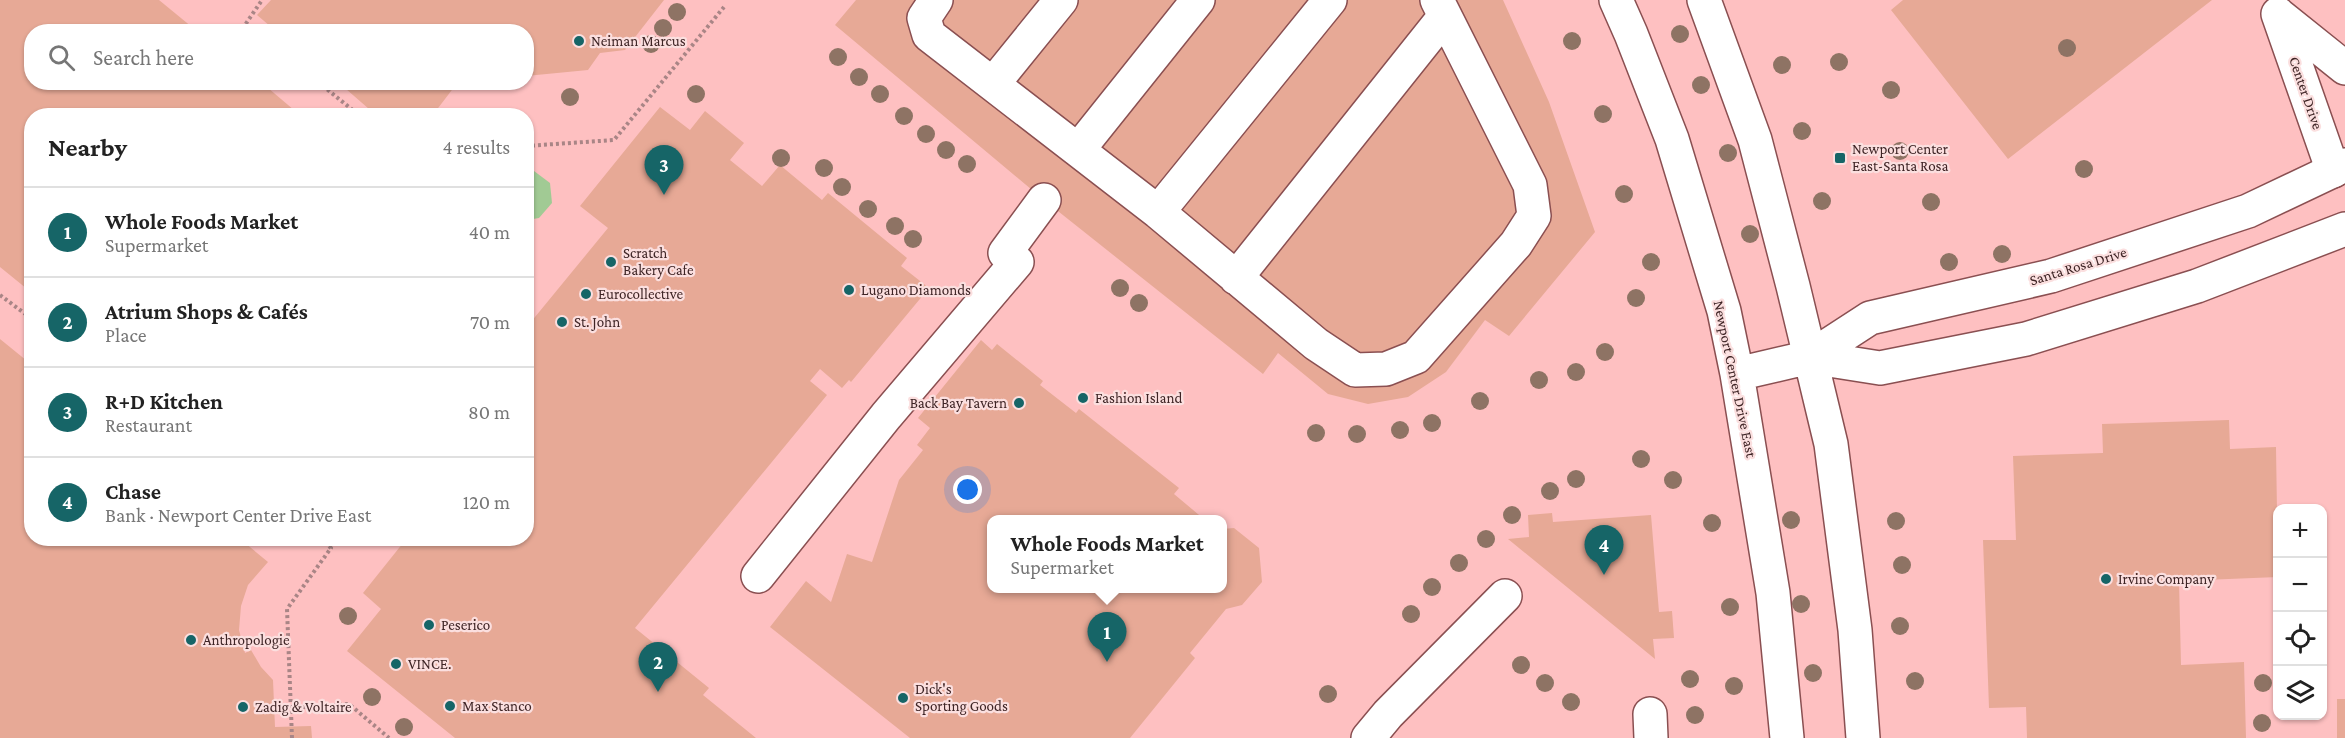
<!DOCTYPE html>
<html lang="en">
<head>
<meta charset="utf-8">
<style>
  :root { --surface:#fff; --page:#f2f2f2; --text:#222; --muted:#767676; --line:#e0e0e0; --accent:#166567 }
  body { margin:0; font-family:"Crimson Pro",serif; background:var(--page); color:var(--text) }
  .controls { position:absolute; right:18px; bottom:18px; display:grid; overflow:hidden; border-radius:12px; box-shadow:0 2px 4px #0004 }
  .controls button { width:54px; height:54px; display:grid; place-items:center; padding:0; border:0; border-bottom:2px solid var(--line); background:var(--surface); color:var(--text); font:30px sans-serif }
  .you { position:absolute; left:968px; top:490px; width:21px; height:21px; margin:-15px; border:4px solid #fff; border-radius:50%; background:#1a73e8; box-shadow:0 0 0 9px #1a73e833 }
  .badge { display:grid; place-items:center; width:39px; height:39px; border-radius:50%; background:var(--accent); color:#fff; font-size:20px; font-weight:700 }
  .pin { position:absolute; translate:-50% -50px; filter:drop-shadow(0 2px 3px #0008) }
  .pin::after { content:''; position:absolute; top:32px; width:21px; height:18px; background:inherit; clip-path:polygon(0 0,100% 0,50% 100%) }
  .popup { position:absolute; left:987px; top:515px; width:240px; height:78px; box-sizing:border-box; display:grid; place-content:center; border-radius:12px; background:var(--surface); filter:drop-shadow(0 2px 4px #0005); font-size:20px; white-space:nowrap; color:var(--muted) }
  .popup b { font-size:22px; color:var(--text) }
  .popup::after { content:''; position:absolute; left:50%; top:100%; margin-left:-12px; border:12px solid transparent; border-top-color:var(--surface) }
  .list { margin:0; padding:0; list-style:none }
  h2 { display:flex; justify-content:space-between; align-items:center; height:78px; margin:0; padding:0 24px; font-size:26px }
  h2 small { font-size:20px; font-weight:400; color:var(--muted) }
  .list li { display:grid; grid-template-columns:39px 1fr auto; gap:18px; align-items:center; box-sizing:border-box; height:90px; padding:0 24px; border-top:2px solid var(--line) }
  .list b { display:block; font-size:22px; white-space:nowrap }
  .list p { margin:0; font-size:20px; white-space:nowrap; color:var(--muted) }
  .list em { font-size:20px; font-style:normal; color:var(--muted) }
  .icon { flex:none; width:33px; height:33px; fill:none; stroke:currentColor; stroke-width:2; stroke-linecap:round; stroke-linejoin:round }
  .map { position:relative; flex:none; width:2345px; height:738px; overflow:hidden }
  .search { position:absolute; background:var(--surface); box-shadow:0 2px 4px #0004; left:24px; top:24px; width:510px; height:66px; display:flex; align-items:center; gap:15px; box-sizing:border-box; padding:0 21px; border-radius:24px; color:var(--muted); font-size:22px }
  .panel { position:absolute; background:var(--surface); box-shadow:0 2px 4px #0004; left:24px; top:108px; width:510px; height:438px; border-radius:24px }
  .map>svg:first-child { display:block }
  .built { fill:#fec0c1; fill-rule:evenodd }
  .water { fill:#a1ca94 }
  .building { fill:#e7a996 }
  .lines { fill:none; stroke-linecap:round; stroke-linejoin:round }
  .minor-casing { stroke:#8a4f51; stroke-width:36 }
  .major-casing { stroke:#8a4f51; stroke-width:36 }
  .path { stroke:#a98586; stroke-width:4; stroke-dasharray:3 3; stroke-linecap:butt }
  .minor { stroke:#fff; stroke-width:33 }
  .major { stroke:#fff; stroke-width:33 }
  .tree { fill:#8e7364 }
  .poi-dot { fill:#166567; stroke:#fbdfdf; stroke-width:2 }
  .labels { text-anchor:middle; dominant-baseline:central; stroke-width:4.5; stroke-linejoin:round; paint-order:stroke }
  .poi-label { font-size:15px; fill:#3e2425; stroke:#fbdfdf; text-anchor:start }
  .street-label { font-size:15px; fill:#3e2425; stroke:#fbdfdf }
</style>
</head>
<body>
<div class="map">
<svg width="2345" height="738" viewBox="0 0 2345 738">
  <rect width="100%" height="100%" fill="#f8cece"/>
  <path class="built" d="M0,0h2345v738h-2345zM32,32h494v50h-494zM32,116h494v422h-494zM2278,508h44v208h-44zM992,520h230v68h-230z"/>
  <path class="water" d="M534,171l16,12 2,20 -13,15 -12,2v-48z"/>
  <path class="building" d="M0,0h159l39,32h-166v50h229l40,34h-269v177l-32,-26z
    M271,0h393l-39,50 -25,3 -12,17 -62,6v-44h-249l-20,-17z
    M856,0h647l46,102 46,130 -86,104 -24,-16 -39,52 -38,25 -40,7 -40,-10 -50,-41 -15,21 -219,-174 -209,-175z
    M1903,0h309l-204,159 -117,-149z
    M338,82h120l-26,34h-55z
    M660,107l30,23 15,-19 39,32 -14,17 32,26 18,-21 42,35 6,-7 79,65 -6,8 28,22 -78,94 -2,-2 -7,8 -22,-19 -10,12 17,14 -192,233 74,60 -6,7 53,43h-301l-108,-87 34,-42 -18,-16 44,-55h119v-210l82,-100 -28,-22z
    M0,339l32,26v173h207l29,24 -20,23 -7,21 -2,24 6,23 6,-3 10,17 12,13 2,47 36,-1 1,12h-312z
    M981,340l11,10 5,-6 46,37 -3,4 36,28 3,-4 100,79 -5,6 31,26h-213v68h230v-59l12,-1 25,20 3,34 -20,23 -16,4 -36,44 5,5 -65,80h-220l-140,-111 36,-46 25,21 16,-48 25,8 27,-82 24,-30 -6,-5 13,-17 -12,-10z
    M2229,420l1,29 46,-2 2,130 -99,4 2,84 63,-3 2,76h-219l-1,-31 -37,1 -6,-168h33l-3,-84 90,-3 -1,-29z
    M1552,513l1,9 98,-7 8,97 13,-1 2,27 -21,1 2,20 -147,-120 21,-2 -1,-22z
    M2337,699h8v39h-8z"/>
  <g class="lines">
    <defs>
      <path id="minor" d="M936,0l-12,18 5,17 229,177 158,132 39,26 31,-1 30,-12 100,-113 18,-28 -4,-31 -93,-185
        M2278,14l55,157
        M2279,15l66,53
        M993,84l68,-84
        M1078,150l120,-150
        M1158,212l172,-212
        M1005,253l39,-53
        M1236,278l209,-262
        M758,576l128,-160 131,-154
        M1650,714l1,24
        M1368,738l20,-24 117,-118"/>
      <path id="major" d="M1616,0l15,34 41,105 52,172 13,63 36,219 14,145
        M1704,0l51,140 38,146 38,158 24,186 8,108
        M1810,357l70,11 146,-29 171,-53 148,-57
        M1737,374l73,-17 60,-39 181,-42 197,-65 97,-46"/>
    </defs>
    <use href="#minor" class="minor-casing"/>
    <use href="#major" class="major-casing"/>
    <path class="path" d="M253,32l-8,-7 17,-25
      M318,82l42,34
      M526,146l88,-6 110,-133
      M0,295l32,24
      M291,708l58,-4 40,34
      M292,738l-5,-129 44,-61 -12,-10"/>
    <use href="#minor" class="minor"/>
    <use href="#major" class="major"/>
  </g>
  <g class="tree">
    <circle cx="677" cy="12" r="9"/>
    <circle cx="663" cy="28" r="9"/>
    <circle cx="1680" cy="34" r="9"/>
    <circle cx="1572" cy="41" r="9"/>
    <circle cx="651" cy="44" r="9"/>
    <circle cx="2067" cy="48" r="9"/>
    <circle cx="838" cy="57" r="9"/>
    <circle cx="1839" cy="62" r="9"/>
    <circle cx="1782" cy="65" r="9"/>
    <circle cx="859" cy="77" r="9"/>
    <circle cx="1701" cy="85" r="9"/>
    <circle cx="1891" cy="90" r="9"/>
    <circle cx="696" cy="94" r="9"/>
    <circle cx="880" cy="94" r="9"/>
    <circle cx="570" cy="97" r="9"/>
    <circle cx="1603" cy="114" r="9"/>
    <circle cx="904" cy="116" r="9"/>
    <circle cx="1802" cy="131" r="9"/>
    <circle cx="926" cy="134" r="9"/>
    <circle cx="946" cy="150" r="9"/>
    <circle cx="1900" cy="151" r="9"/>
    <circle cx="1728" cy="153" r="9"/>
    <circle cx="781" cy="158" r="9"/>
    <circle cx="967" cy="164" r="9"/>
    <circle cx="824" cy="168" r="9"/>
    <circle cx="2084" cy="169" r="9"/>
    <circle cx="842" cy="187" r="9"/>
    <circle cx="1624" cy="194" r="9"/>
    <circle cx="1822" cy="201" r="9"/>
    <circle cx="1931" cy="202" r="9"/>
    <circle cx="868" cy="209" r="9"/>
    <circle cx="895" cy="226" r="9"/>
    <circle cx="1750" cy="234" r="9"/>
    <circle cx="913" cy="239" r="9"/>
    <circle cx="2002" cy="254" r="9"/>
    <circle cx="1651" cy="262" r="9"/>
    <circle cx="1949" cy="262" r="9"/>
    <circle cx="1120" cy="288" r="9"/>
    <circle cx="1636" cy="298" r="9"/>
    <circle cx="1139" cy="303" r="9"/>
    <circle cx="1605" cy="352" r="9"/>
    <circle cx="1576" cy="372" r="9"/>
    <circle cx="1539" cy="380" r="9"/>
    <circle cx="1480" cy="401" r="9"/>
    <circle cx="1432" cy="423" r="9"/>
    <circle cx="1400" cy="430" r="9"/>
    <circle cx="1316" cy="433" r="9"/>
    <circle cx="1357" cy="434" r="9"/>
    <circle cx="1641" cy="459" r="9"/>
    <circle cx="1576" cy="479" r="9"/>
    <circle cx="1673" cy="480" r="9"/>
    <circle cx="1550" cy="491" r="9"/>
    <circle cx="1512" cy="515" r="9"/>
    <circle cx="1791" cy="520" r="9"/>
    <circle cx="1896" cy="521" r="9"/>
    <circle cx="1712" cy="523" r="9"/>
    <circle cx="1486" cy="539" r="9"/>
    <circle cx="1459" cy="563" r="9"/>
    <circle cx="1902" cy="565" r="9"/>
    <circle cx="1432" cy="587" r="9"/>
    <circle cx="1801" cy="604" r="9"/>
    <circle cx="1730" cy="607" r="9"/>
    <circle cx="1411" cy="614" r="9"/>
    <circle cx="348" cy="616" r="9"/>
    <circle cx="1900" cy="626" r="9"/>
    <circle cx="1521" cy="665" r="9"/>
    <circle cx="1813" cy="673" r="9"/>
    <circle cx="1690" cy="679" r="9"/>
    <circle cx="1915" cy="681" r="9"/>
    <circle cx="1545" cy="683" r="9"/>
    <circle cx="2263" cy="683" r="9"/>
    <circle cx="1734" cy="686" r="9"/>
    <circle cx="1328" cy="694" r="9"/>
    <circle cx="372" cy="697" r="9"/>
    <circle cx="1571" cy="702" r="9"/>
    <circle cx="1695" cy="715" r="9"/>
    <circle cx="2262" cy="723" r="9"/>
    <circle cx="404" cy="727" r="9"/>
  </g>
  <g class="poi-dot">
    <circle cx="579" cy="41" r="6"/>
    <rect x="1834" y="152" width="12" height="12" rx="3"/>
    <circle cx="611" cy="262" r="6"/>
    <circle cx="849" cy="290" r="6"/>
    <circle cx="586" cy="294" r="6"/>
    <circle cx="562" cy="322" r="6"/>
    <circle cx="1083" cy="398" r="6"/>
    <circle cx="1019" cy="403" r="6"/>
    <circle cx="2106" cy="579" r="6"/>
    <circle cx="429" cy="625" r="6"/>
    <circle cx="191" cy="640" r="6"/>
    <circle cx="396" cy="664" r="6"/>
    <circle cx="903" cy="698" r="6"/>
    <circle cx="450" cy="706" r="6"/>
    <circle cx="243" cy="707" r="6"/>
  </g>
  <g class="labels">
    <g class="poi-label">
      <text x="591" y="41">Neiman Marcus</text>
      <text x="1852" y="149">Newport Center<tspan x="1852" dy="17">East-Santa Rosa</tspan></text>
      <text x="623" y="253">Scratch<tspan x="623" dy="17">Bakery Cafe</tspan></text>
      <text x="861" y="290">Lugano Diamonds</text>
      <text x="598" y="294">Eurocollective</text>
      <text x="574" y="322">St. John</text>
      <text x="1095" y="398">Fashion Island</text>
      <text x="1007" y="403" text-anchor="end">Back Bay Tavern</text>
      <text x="2118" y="579">Irvine Company</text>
      <text x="441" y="625">Peserico</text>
      <text x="203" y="640">Anthropologie</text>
      <text x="408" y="664">VINCE.</text>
      <text x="915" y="689">Dick's<tspan x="915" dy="17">Sporting Goods</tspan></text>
      <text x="462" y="706">Max Stanco</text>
      <text x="255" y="707">Zadig &amp; Voltaire</text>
    </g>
    <g class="street-label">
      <text transform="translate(2306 93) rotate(71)">Center Drive</text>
      <text transform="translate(2078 266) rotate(-17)">Santa Rosa Drive</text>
      <text transform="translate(1735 379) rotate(78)">Newport Center Drive East</text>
    </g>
  </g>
</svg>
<div class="controls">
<button>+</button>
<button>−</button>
<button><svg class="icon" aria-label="locate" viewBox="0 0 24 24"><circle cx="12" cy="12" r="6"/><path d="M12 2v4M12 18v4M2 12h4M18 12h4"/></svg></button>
<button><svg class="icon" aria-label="layers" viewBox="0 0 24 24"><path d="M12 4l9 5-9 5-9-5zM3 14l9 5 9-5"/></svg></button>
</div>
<div class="you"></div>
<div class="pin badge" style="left:1107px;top:662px">1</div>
<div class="popup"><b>Whole Foods Market</b>Supermarket</div>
<div class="pin badge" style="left:658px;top:692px">2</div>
<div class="pin badge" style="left:664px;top:195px">3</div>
<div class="pin badge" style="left:1604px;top:575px">4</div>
<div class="search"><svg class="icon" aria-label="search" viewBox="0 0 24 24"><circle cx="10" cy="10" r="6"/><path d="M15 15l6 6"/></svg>Search here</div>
<section class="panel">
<h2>Nearby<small>4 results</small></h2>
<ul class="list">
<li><span class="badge">1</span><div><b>Whole Foods Market</b><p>Supermarket</p></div><em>40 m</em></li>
<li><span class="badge">2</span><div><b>Atrium Shops &amp; Cafés</b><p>Place</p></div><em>70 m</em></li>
<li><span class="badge">3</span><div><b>R+D Kitchen</b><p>Restaurant</p></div><em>80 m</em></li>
<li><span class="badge">4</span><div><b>Chase</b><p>Bank · Newport Center Drive East</p></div><em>120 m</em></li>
</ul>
</section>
</div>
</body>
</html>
